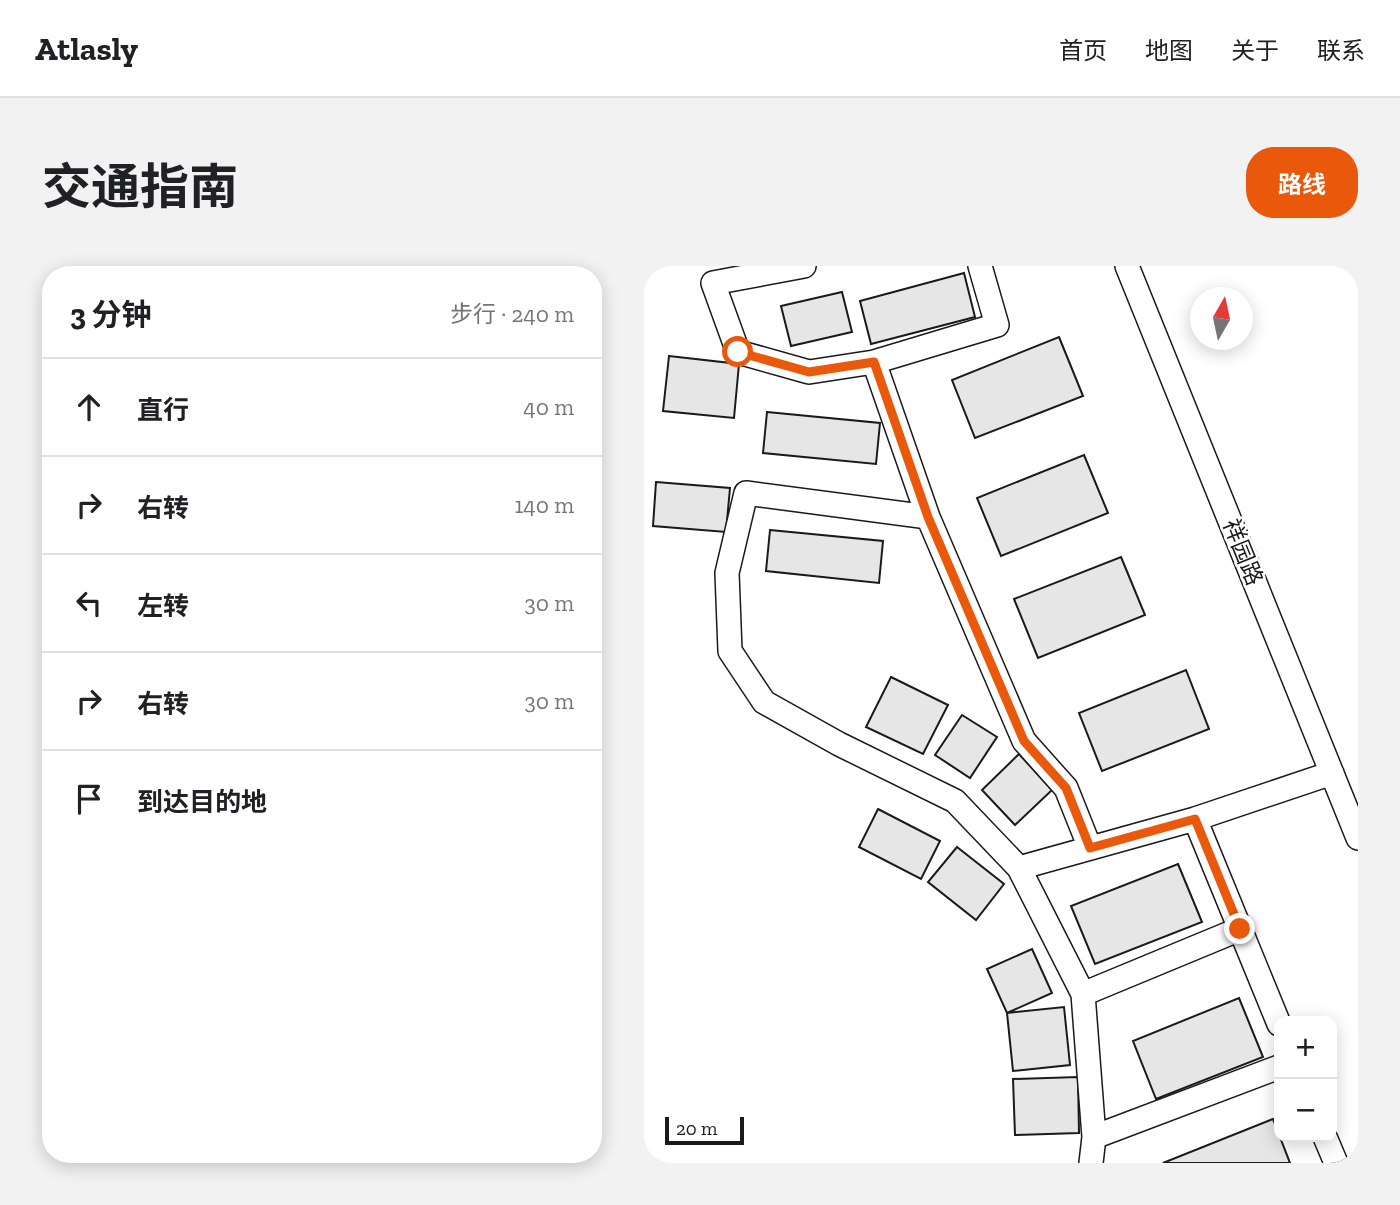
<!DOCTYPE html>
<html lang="zh">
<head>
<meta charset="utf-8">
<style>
  :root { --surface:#fff; --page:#f2f2f2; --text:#202124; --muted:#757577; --line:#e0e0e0; --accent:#ea580c }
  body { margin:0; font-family:"Zilla Slab","Noto Sans SC",serif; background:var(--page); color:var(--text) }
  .controls { position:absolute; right:21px; bottom:21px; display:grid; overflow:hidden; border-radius:14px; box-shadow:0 4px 18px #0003 }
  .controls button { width:63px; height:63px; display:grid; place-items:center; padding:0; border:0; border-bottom:2px solid var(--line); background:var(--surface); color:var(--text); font:35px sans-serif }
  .compass { position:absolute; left:546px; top:21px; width:63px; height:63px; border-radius:50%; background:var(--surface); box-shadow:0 4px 18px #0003; rotate:9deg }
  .scale { position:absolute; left:21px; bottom:18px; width:79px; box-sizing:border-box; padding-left:7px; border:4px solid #1a1a1a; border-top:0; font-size:19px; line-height:24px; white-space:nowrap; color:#1a1a1a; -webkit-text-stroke:5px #fff; paint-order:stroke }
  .stop { position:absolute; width:21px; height:21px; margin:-16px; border:5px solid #ea580c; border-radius:50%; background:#fff }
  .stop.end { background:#ea580c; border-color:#fff; box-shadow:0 2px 7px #0008 }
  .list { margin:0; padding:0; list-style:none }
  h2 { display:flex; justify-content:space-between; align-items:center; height:91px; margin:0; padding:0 28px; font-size:30px }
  h2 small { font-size:23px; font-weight:400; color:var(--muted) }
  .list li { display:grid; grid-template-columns:46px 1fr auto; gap:21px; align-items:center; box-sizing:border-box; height:98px; padding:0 28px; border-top:2px solid var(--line) }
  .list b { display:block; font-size:26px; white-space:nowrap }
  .list em { font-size:23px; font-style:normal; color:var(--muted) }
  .icon { flex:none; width:38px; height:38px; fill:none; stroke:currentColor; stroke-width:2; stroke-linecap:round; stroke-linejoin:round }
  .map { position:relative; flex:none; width:714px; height:897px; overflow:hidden; border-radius:28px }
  header { display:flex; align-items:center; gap:42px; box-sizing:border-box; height:98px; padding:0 35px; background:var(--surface); border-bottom:2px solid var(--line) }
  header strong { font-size:33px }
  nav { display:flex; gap:38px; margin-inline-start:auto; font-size:24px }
  .intro { display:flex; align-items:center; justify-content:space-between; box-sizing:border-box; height:168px; padding:0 42px }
  h1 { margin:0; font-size:49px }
  .button { padding:18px 32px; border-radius:28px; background:var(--accent); color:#fff; font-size:24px; font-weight:700 }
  main { display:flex; gap:42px; padding:0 42px }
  aside { flex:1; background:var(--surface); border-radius:28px; box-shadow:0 4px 18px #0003 }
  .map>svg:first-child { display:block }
  .building { fill:#e6e6e6; stroke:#1a1a1a; stroke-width:2 }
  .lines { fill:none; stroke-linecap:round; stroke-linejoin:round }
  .minor-casing { stroke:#1a1a1a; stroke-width:26 }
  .minor { stroke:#fff; stroke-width:23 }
  .route { stroke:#ea580c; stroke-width:9 }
  .labels { text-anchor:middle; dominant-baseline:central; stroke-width:5; stroke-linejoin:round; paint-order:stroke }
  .street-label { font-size:23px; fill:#1a1a1a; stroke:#fff }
</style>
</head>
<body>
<header>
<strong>Atlasly</strong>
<nav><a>首页</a><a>地图</a><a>关于</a><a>联系</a></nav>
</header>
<div class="intro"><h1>交通指南</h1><a class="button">路线</a></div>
<main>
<aside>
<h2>3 分钟<small>步行 · 240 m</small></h2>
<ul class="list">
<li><svg class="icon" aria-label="ahead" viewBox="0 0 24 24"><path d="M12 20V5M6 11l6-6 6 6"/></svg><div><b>直行</b></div><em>40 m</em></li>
<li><svg class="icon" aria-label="right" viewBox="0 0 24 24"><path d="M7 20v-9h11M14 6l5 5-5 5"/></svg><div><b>右转</b></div><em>140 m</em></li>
<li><svg class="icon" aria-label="left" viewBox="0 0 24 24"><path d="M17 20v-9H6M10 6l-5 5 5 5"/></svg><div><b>左转</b></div><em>30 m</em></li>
<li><svg class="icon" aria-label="right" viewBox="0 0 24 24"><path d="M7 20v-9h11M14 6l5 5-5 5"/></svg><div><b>右转</b></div><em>30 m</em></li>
<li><svg class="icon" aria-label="arrive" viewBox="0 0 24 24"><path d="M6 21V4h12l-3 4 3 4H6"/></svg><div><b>到达目的地</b></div></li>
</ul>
</aside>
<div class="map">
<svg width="714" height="897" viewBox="0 0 714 897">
  <rect width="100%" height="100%" fill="#fff"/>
  <path class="building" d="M320,7l11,44 -104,27 -11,-43z
    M198,26l10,40 -61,14 -10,-40z
    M415,71l24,59 -108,42 -23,-58z
    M25,90l70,8 -5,54 -71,-7z
    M123,146l113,11 -4,41 -113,-11z
    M440,189l24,58 -107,43 -24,-58z
    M12,216l74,6 -4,44 -73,-6z
    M126,264l113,11 -4,42 -113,-12z
    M477,291l24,58 -107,43 -24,-59z
    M542,404l23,59 -107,42 -23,-58z
    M247,411l57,28 -25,49 -57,-27z
    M318,449l35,22 -27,41 -35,-23z
    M375,488l33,36 -37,35 -33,-35z
    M234,543l62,32 -19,38 -62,-32z
    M313,581l47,37 -28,36 -48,-38z
    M534,598l24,58 -107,42 -24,-58z
    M388,683l20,44 -45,20 -20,-44z
    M595,732l24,59 -107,42 -23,-58z
    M420,741l6,58 -57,6 -6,-58z
    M434,811l1,56 -64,2 -2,-56z
    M629,853l17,44h-127z"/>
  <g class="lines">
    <defs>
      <path id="minor" d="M160,0l-91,17 25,69 71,20 65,-10 123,-37 -17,-59
        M483,0l231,572
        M230,96l54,155
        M551,553l84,205
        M375,602l-64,-67 -116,-57 -75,-42 -34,-51 -3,-78 19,-80 182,24 96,224 42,47 24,60
        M439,728l157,-65
        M450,871l185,-70
        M681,871l11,26
        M447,897l3,-26 -11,-143 -64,-126 176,-49 137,-46"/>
    </defs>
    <use href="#minor" class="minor-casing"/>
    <use href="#minor" class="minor"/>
  </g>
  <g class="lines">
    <path class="route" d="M94,86l71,20 65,-10 54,155 96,224 42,47 24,60 105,-29 45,110"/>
  </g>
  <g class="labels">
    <g class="street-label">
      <text transform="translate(599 286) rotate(68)">祥园路</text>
    </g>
  </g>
</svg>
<div class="controls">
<button>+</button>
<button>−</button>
</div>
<svg class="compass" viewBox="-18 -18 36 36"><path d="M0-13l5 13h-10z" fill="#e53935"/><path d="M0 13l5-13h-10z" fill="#757577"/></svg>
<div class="scale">20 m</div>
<div class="stop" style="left:94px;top:86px"></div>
<div class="stop end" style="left:596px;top:663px"></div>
</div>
</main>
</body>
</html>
